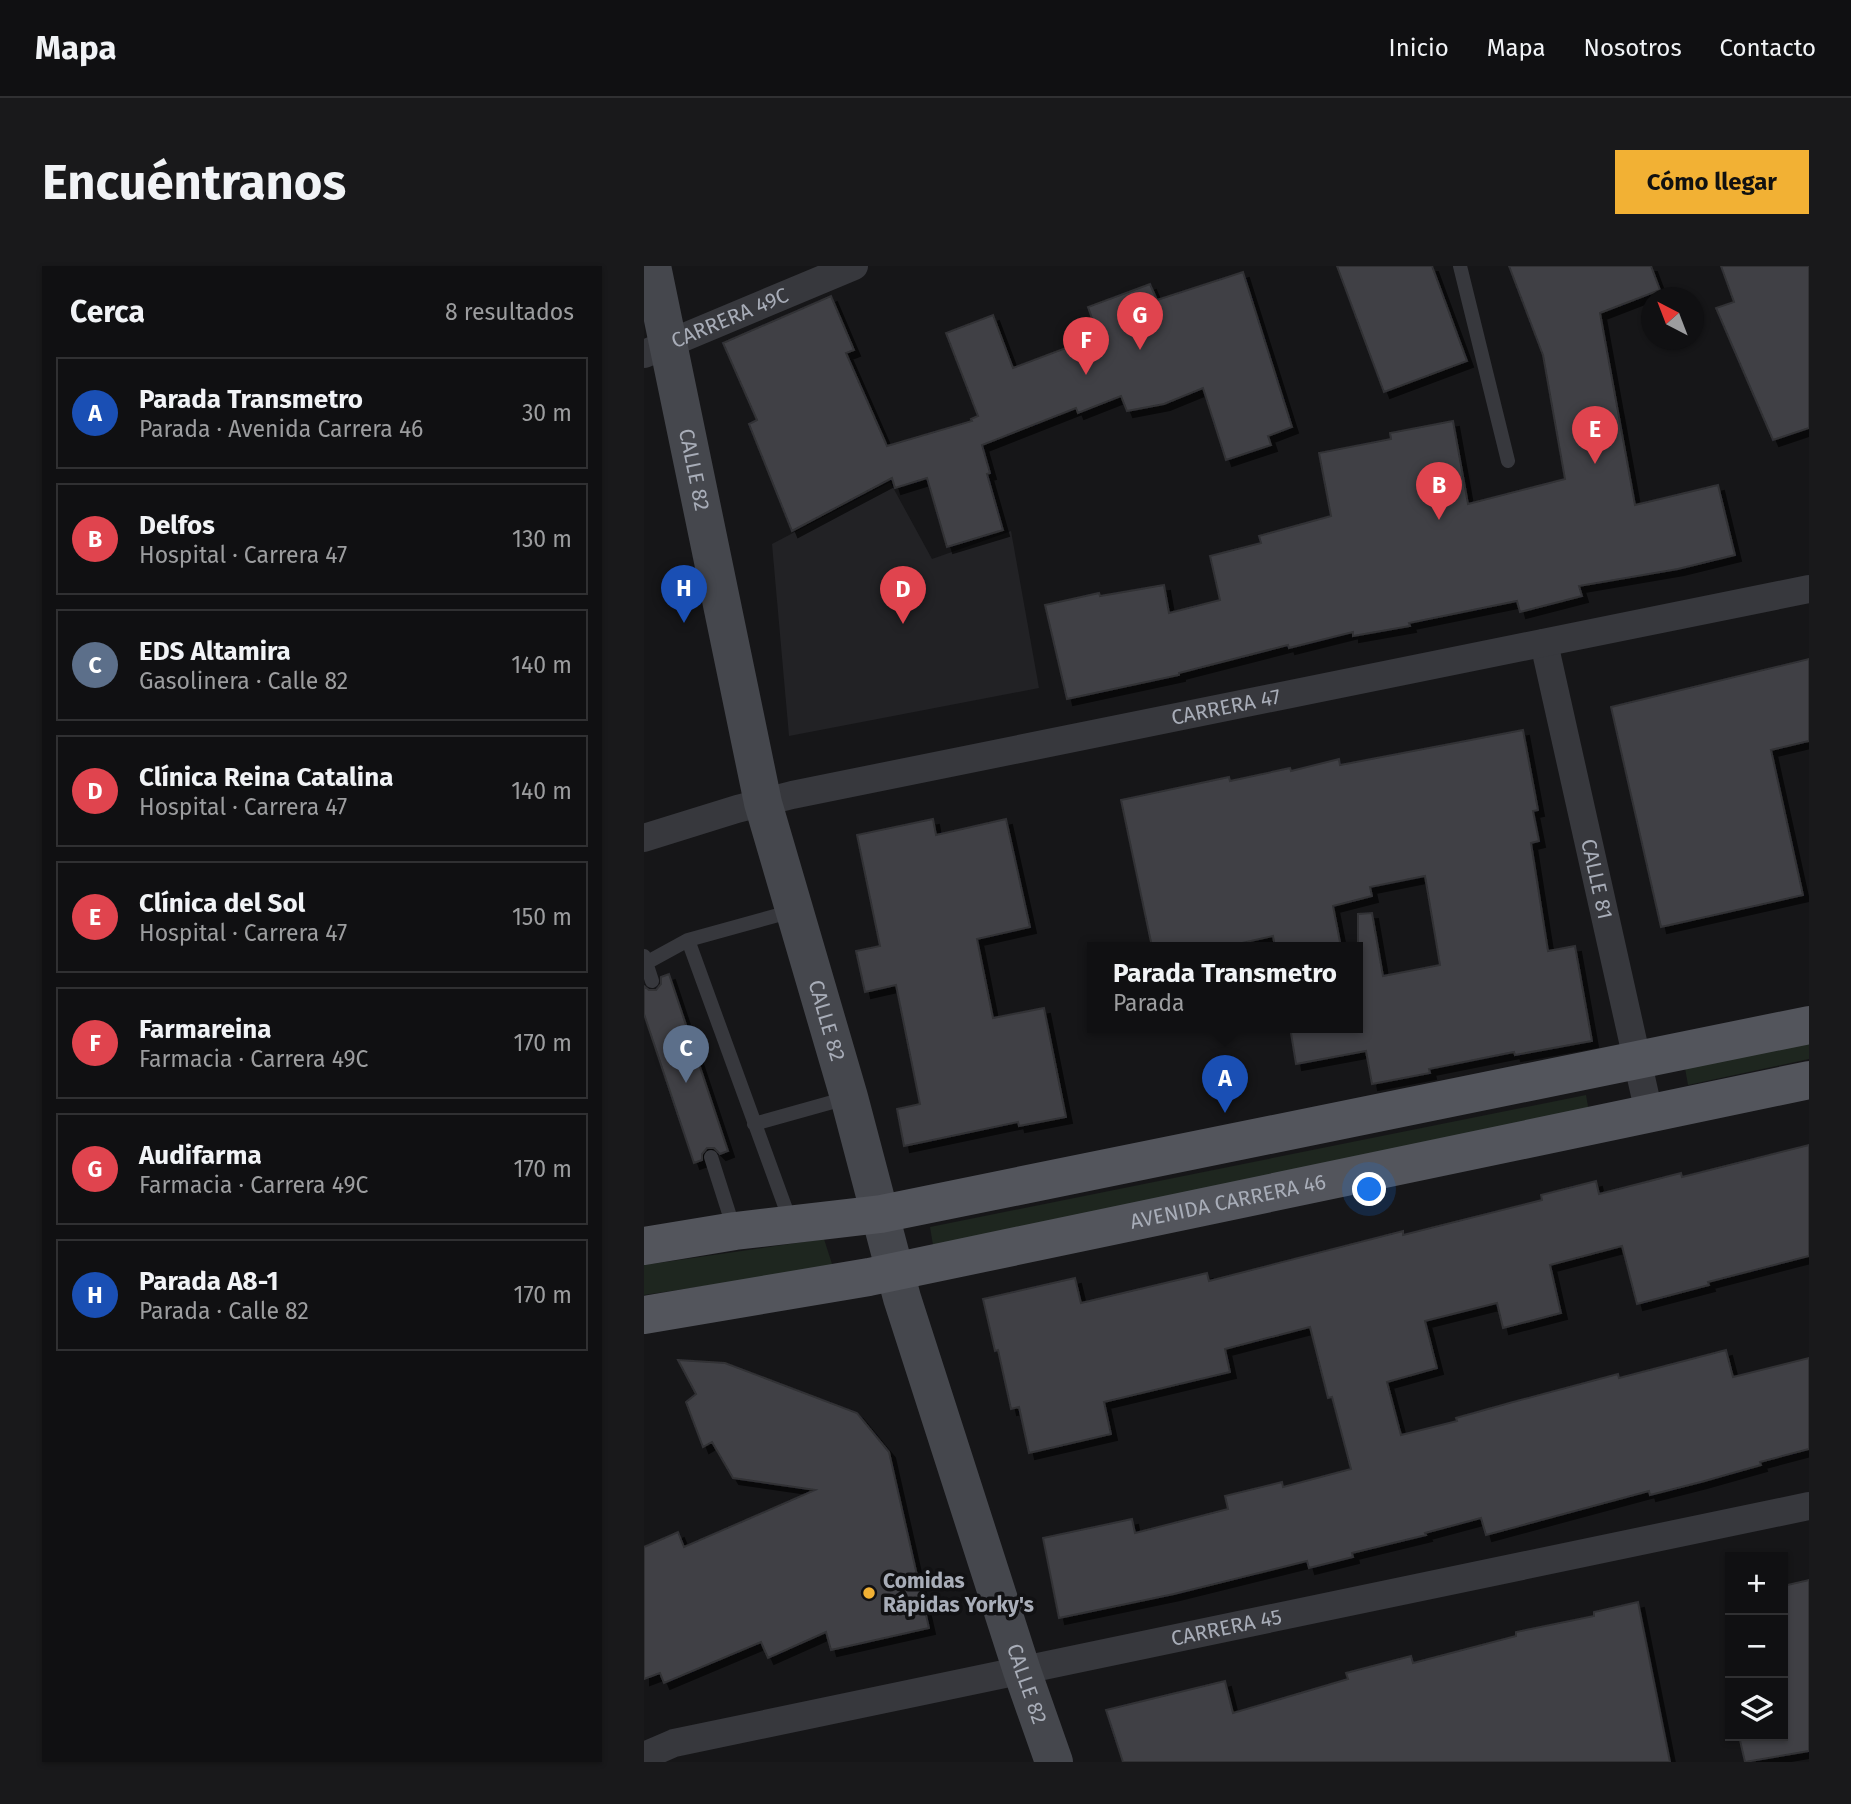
<!DOCTYPE html>
<html lang="es">
<head>
<meta charset="utf-8">
<style>
  :root { --surface:#101012; --page:#19191b; --text:#f1f3f6; --muted:#9c9d9f; --line:#303032; --accent:#f2b134 }
  body { margin:0; font-family:"Fira Sans",sans-serif; background:var(--page); color:var(--text) }
  .controls { position:absolute; right:21px; bottom:21px; display:grid; overflow:hidden; border-radius:0px; box-shadow:0 2px 5px #0004 }
  .controls button { width:63px; height:63px; display:grid; place-items:center; padding:0; border:0; border-bottom:2px solid var(--line); background:var(--surface); color:var(--text); font:35px sans-serif }
  .compass { position:absolute; left:997px; top:21px; width:63px; height:63px; border-radius:50%; background:var(--surface); box-shadow:0 2px 5px #0004; rotate:318deg }
  .you { position:absolute; left:726px; top:924px; width:24px; height:24px; margin:-18px; border:5px solid #fff; border-radius:50%; background:#1a73e8; box-shadow:0 0 0 10px #1a73e833 }
  .badge { display:grid; place-items:center; width:46px; height:46px; border-radius:50%; background:var(--accent); color:#fff; font-size:23px; font-weight:700 }
  .pin { position:absolute; translate:-50% -58px; filter:drop-shadow(0 2px 4px #0008) }
  .pin::after { content:''; position:absolute; top:37px; width:24px; height:21px; background:inherit; clip-path:polygon(0 0,100% 0,50% 100%) }
  .popup { position:absolute; left:443px; top:676px; width:276px; height:91px; box-sizing:border-box; display:grid; place-content:center; border-radius:0px; background:var(--surface); filter:drop-shadow(0 2px 5px #0005); font-size:23px; white-space:nowrap; color:var(--muted) }
  .popup b { font-size:26px; color:var(--text) }
  .popup::after { content:''; position:absolute; left:50%; top:100%; margin-left:-14px; border:14px solid transparent; border-top-color:var(--surface) }
  .list { margin:0; padding:0; list-style:none }
  h2 { display:flex; justify-content:space-between; align-items:center; height:91px; margin:0; padding:0 28px; font-size:30px }
  h2 small { font-size:23px; font-weight:400; color:var(--muted) }
  .list li { display:grid; grid-template-columns:46px 1fr auto; gap:21px; align-items:center; box-sizing:border-box; height:112px; margin:0 14px 14px; padding:0 14px; border:2px solid var(--line); border-radius:0px }
  .list b { display:block; font-size:26px; white-space:nowrap }
  .list p { margin:0; font-size:23px; white-space:nowrap; color:var(--muted) }
  .list em { font-size:23px; font-style:normal; color:var(--muted) }
  .icon { flex:none; width:38px; height:38px; fill:none; stroke:currentColor; stroke-width:2; stroke-linecap:round; stroke-linejoin:round }
  .map { position:relative; flex:none; width:1165px; height:1496px; overflow:hidden; border-radius:0px }
  header { display:flex; align-items:center; gap:42px; box-sizing:border-box; height:98px; padding:0 35px; background:var(--surface); border-bottom:2px solid var(--line) }
  header strong { font-size:33px }
  nav { display:flex; gap:38px; margin-inline-start:auto; font-size:24px }
  .intro { display:flex; align-items:center; justify-content:space-between; box-sizing:border-box; height:168px; padding:0 42px }
  h1 { margin:0; font-size:49px }
  .button { padding:18px 32px; border-radius:0px; background:var(--accent); color:#111; font-size:24px; font-weight:700 }
  main { display:flex; gap:42px; padding:0 42px }
  aside { flex:1; background:var(--surface); border-radius:0px; box-shadow:0 2px 5px #0004 }
  .map>svg:first-child { display:block }
  .built { fill:#222225 }
  .green { fill:#1e261f }
  .building { fill:#404145; stroke:#303034; stroke-width:2; filter:url(#shadow) }
  .lines { fill:none; stroke-linecap:round; stroke-linejoin:round }
  .lane { stroke:#37383d; stroke-width:14 }
  .street { stroke:#37383d; stroke-width:28 }
  .secondary { stroke:#45474d; stroke-width:38 }
  .primary { stroke:#53555c; stroke-width:38 }
  .poi-dot { fill:#f2b134; stroke:#111113; stroke-width:2.5 }
  .labels { text-anchor:middle; dominant-baseline:central; stroke-width:7; stroke-linejoin:round; paint-order:stroke }
  .street-label { font-size:21px; fill:#a8adb8; stroke:#111113 }
  .poi-label { font-size:21px; font-weight:bold; fill:#a8adb8; stroke:#111113; text-anchor:start }
</style>
</head>
<body>
<header>
<strong>Mapa</strong>
<nav><a>Inicio</a><a>Mapa</a><a>Nosotros</a><a>Contacto</a></nav>
</header>
<div class="intro"><h1>Encuéntranos</h1><a class="button">Cómo llegar</a></div>
<main>
<aside>
<h2>Cerca<small>8 resultados</small></h2>
<ul class="list">
<li><span class="badge" style="background:#1a4fb4">A</span><div><b>Parada Transmetro</b><p>Parada · Avenida Carrera 46</p></div><em>30 m</em></li>
<li><span class="badge" style="background:#e0444e">B</span><div><b>Delfos</b><p>Hospital · Carrera 47</p></div><em>130 m</em></li>
<li><span class="badge" style="background:#5c6f8a">C</span><div><b>EDS Altamira</b><p>Gasolinera · Calle 82</p></div><em>140 m</em></li>
<li><span class="badge" style="background:#e0444e">D</span><div><b>Clínica Reina Catalina</b><p>Hospital · Carrera 47</p></div><em>140 m</em></li>
<li><span class="badge" style="background:#e0444e">E</span><div><b>Clínica del Sol</b><p>Hospital · Carrera 47</p></div><em>150 m</em></li>
<li><span class="badge" style="background:#e0444e">F</span><div><b>Farmareina</b><p>Farmacia · Carrera 49C</p></div><em>170 m</em></li>
<li><span class="badge" style="background:#e0444e">G</span><div><b>Audifarma</b><p>Farmacia · Carrera 49C</p></div><em>170 m</em></li>
<li><span class="badge" style="background:#1a4fb4">H</span><div><b>Parada A8-1</b><p>Parada · Calle 82</p></div><em>170 m</em></li>
</ul>
</aside>
<div class="map">
<svg width="1165" height="1496" viewBox="0 0 1165 1496">
  <defs>
    <filter id="shadow"><feDropShadow dx="6" dy="6" stdDeviation="0" flood-color="#0009"/></filter>
  </defs>
  <rect width="100%" height="100%" fill="#161618"/>
  <path class="built" d="M246,216l42,77 79,-28 28,157 -250,48 -17,-192z"/>
  <path class="green" d="M1165,775v18l-121,26 -3,-17z
    M942,829l3,17 -656,133 -3,-18z
    M180,973l9,28 -189,28v-30z"/>
  <path class="building" d="M693,0h95l35,95 -83,31z
    M865,0h142l9,24 -60,23 35,192 83,-20 17,70 -57,14 -99,17 3,10 -62,16 -3,-11 -108,22 1,3 -57,10v-4l-64,16 -1,-3 -109,28v2l-112,24 -22,-94 54,-12 1,3 64,-11 5,28 51,-13 -10,-44 51,-13 -2,-7 72,-20 -12,-63 72,-14 -1,-6 63,-12 15,83 97,-25 -22,-124z
    M1077,0h88v162l-36,12 -57,-132 18,-6z
    M599,6l49,155 -24,9 3,9 -45,15 -23,-72 -39,16 -37,7 -6,-15 -43,17 -2,-5 -94,37 8,28 -3,1 16,56 -56,17 -20,-69 -32,10 -3,-10 -100,53 -43,-107 8,-4 -34,-77 108,-47 23,54 -8,3 41,93 85,-25 -1,-2 7,-3 -32,-83 47,-18 20,53 85,-32 -10,-29 62,-23 7,16z
    M1165,393v82l-38,9 32,145 -142,32 -50,-220z
    M879,464l15,80 -5,1 6,30 -8,2 17,108 27,-5 17,95 -77,14 -1,-3 -85,17 1,4 -58,11 -6,-33 -70,13 -6,-37h68v-113l14,-1 11,63 57,-11 -15,-89 -55,11 2,9 -39,10 8,41h-66l-2,-11 -49,11h-72l-31,-147 108,-23 1,4 60,-13 1,3 48,-12 1,6z
    M289,553l3,16 70,-16 24,108 -53,12 16,79 51,-10 22,109 -47,9 -1,-4 -114,24 -7,-37 23,-5 -24,-119 -31,7 -9,-41 24,-5 -23,-111z
    M25,708l59,177 -8,3 -6,-6h-7l-5,6v6l-8,3 -50,-149v-28l5,4h7l5,-6v-7z
    M1165,879v111l-101,26 1,3 -72,19 -15,-58 -72,19 11,48 -58,15 -6,-25 -72,18 12,47 -50,14 14,53 56,-14 -1,-3 57,-16 105,-28 1,4 107,-28 7,27 76,-19v91l-49,13 1,3 -60,17 -51,13 -1,-4 -163,44 -5,-17 -56,15 1,2 -74,18 1,4 -44,11 -2,-7 -133,33 -115,24 -16,-80 89,-19 3,14 93,-24 -3,-13 57,-14 1,5 68,-18 -19,-72 -4,1 -18,-71 -85,22 5,23 -126,30 7,32 -82,19 -10,-46 -8,2 -13,-59 -3,1 -12,-52 92,-21 6,25 126,-30 2,8 194,-50v4l139,-35 -1,-5 55,-14 3,13 82,-21 1,4z
    M34,1094l47,3 132,50 32,39 40,176 -98,22 -5,-18 -58,26 -7,-16 -97,41 -4,-10 -16,6v-132l34,-15 6,15 131,-57 -82,-12 -21,-36 -9,5 -17,-45 10,-8z
    M1165,1314v171l-64,11 -6,-26h44v-150z
    M994,1336l32,160h-547l-17,-52 119,-29 8,32 115,-34 -2,-6 65,-17 2,7 103,-27v-4l78,-16v-4z"/>
  <g class="lines">
    <path class="lane" d="M816,0l48,195
      M44,674l103,283
      M0,690l8,25
      M2,697l42,-23 105,-29
      M110,858l93,-26
      M67,891l23,72"/>
    <g class="street">
      <path id="s1" d="M0,88l210,-88"/>
      <path id="s2" d="M900,377l105,470"/>
      <path id="s3" d="M0,572l93,-29 55,-14 1017,-206"/>
      <path id="s4" d="M0,1490l30,-13 1135,-237"/>
    </g>
    <path class="secondary" id="s5" d="M8,0l111,537 86,294 53,201 120,373 32,91"/>
    <g class="primary">
      <path d="M0,980l91,-15 146,-17 928,-189"/>
      <path id="s6" d="M0,1049l225,-38 940,-197"/>
    </g>
  </g>
  <circle class="poi-dot" cx="225" cy="1327" r="7"/>
  <g class="labels">
    <g class="street-label">
      <text stroke="none"><textPath href="#s1" startOffset="93">CARRERA 49C</textPath></text>
      <text stroke="none"><textPath href="#s5" startOffset="208">CALLE 82</textPath></text>
      <text stroke="none"><textPath href="#s3" startOffset="597">CARRERA 47</textPath></text>
      <text stroke="none"><textPath href="#s2" startOffset="242">CALLE 81</textPath></text>
      <text stroke="none"><textPath href="#s5" startOffset="775">CALLE 82</textPath></text>
      <text stroke="none"><textPath href="#s6" startOffset="595">AVENIDA CARRERA 46</textPath></text>
      <text stroke="none"><textPath href="#s4" startOffset="597">CARRERA 45</textPath></text>
      <text stroke="none"><textPath href="#s5" startOffset="1468">CALLE 82</textPath></text>
    </g>
    <g class="poi-label">
      <text x="239" y="1315">Comidas<tspan x="239" dy="24">Rápidas Yorky's</tspan></text>
    </g>
  </g>
</svg>
<div class="controls">
<button>+</button>
<button>−</button>
<button><svg class="icon" aria-label="layers" viewBox="0 0 24 24"><path d="M12 4l9 5-9 5-9-5zM3 14l9 5 9-5"/></svg></button>
</div>
<svg class="compass" viewBox="-18 -18 36 36"><path d="M0-13l5 13h-10z" fill="#e53935"/><path d="M0 13l5-13h-10z" fill="#9c9d9f"/></svg>
<div class="you"></div>
<div class="pin badge" style="left:581px;top:847px;background:#1a4fb4">A</div>
<div class="popup"><b>Parada Transmetro</b>Parada</div>
<div class="pin badge" style="left:795px;top:254px;background:#e0444e">B</div>
<div class="pin badge" style="left:42px;top:817px;background:#5c6f8a">C</div>
<div class="pin badge" style="left:259px;top:358px;background:#e0444e">D</div>
<div class="pin badge" style="left:951px;top:198px;background:#e0444e">E</div>
<div class="pin badge" style="left:442px;top:109px;background:#e0444e">F</div>
<div class="pin badge" style="left:496px;top:84px;background:#e0444e">G</div>
<div class="pin badge" style="left:40px;top:357px;background:#1a4fb4">H</div>
</div>
</main>
</body>
</html>
